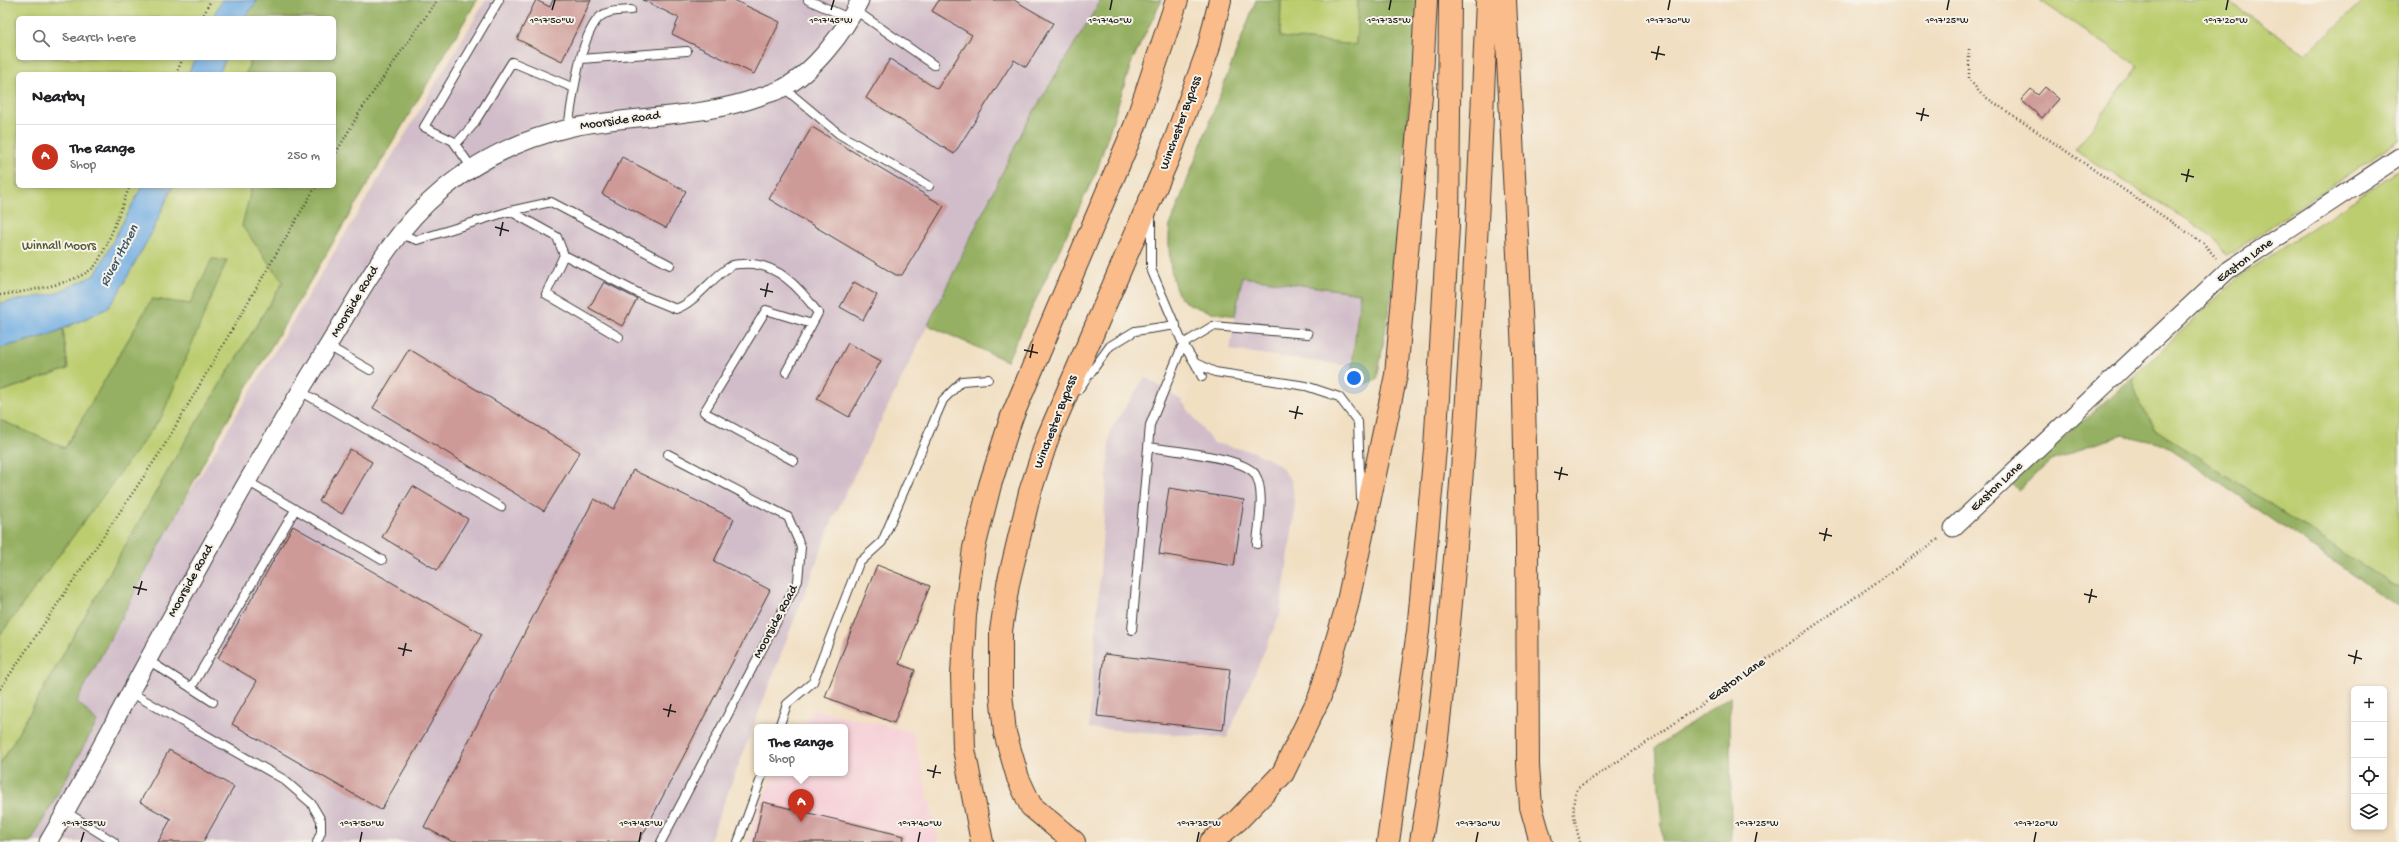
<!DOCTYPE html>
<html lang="en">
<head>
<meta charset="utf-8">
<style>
  :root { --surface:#fff; --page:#f2f2f2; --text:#202124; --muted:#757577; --line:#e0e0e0; --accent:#c8321e }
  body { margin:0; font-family:"Gochi Hand",sans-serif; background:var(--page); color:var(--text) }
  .controls { position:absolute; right:12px; bottom:12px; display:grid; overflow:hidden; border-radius:6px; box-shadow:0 2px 6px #0003 }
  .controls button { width:36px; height:36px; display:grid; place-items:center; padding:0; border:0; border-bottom:1px solid var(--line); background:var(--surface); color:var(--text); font:20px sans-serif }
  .you { position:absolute; left:1354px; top:378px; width:14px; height:14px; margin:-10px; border:3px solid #fff; border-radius:50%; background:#1a73e8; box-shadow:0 0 0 6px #1a73e833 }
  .badge { display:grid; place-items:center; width:26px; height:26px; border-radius:50%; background:var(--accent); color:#fff; font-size:13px; font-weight:700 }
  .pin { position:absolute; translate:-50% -33px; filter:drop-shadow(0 1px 2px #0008) }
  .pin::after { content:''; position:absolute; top:21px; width:14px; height:12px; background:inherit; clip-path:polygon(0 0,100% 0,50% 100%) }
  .popup { position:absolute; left:754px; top:724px; width:94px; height:52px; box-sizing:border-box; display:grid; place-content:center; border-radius:6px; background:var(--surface); filter:drop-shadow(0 1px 3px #0005); font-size:13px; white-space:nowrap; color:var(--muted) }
  .popup b { font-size:15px; color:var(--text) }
  .popup::after { content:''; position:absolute; left:50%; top:100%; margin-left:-8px; border:8px solid transparent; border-top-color:var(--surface) }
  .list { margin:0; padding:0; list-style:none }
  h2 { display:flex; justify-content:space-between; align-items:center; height:52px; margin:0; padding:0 16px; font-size:17px }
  h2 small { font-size:13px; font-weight:400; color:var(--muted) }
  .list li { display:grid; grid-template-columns:26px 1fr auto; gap:12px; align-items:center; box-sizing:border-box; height:64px; padding:0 16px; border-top:1px solid var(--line) }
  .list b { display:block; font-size:15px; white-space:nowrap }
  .list p { margin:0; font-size:13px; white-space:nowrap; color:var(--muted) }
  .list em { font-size:13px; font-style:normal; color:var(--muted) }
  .icon { flex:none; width:22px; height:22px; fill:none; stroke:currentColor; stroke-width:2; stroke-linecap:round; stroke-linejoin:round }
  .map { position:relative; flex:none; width:2399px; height:842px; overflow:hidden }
  .search { position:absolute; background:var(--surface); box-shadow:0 2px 6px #0003; left:16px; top:16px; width:320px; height:44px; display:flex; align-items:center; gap:10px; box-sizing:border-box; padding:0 14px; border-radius:6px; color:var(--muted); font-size:15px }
  .panel { position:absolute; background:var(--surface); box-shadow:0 2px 6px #0003; left:16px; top:72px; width:320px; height:116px; border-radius:6px }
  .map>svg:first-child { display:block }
  .built { fill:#f6cfd7 }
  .industrial { fill:#d1bdc9 }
  .green { fill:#bccd70; stroke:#6c7446 }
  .forest { fill:#95b062; stroke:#58663f }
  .water { fill:#71ade3; stroke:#466480 }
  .building { fill:#ce9a98 }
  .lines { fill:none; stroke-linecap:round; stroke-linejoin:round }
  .service-casing { stroke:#3c3935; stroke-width:10 }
  .minor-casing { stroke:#3c3935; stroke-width:19 }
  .trunk-casing { stroke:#3c3935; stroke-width:24 }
  .motorway-casing { stroke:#3c3935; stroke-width:24 }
  .path { stroke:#3c3935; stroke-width:2.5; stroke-dasharray:1 3; stroke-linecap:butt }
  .service { stroke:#fff; stroke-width:8 }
  .minor { stroke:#fff; stroke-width:17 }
  .trunk { stroke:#f9bc8a; stroke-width:22 }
  .motorway { stroke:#f9bc8a; stroke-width:22 }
  .ticks { fill:none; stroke:#1c1c1c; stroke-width:1.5 }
  .labels { text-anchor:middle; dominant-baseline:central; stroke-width:4; stroke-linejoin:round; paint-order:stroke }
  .street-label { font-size:13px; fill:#1c1c1c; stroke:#f7f3e8 }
  .park-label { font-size:13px; fill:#545a39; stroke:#f7f3e8 }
  .water-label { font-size:14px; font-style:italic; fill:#3e566c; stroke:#f7f3e8 }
  .ticks-label { font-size:10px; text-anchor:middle; fill:#1c1c1c; stroke:#f7f3e8; stroke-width:4; stroke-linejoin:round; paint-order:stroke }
</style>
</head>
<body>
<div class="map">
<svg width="2399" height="842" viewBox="0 0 2399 842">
  <rect width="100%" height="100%" fill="#f7f3e8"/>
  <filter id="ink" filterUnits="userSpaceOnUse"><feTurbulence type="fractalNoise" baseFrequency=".025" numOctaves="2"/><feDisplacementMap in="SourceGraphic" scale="8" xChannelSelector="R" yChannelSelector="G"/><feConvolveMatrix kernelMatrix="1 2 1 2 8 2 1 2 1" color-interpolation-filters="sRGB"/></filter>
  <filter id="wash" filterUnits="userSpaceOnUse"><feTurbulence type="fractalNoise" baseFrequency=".012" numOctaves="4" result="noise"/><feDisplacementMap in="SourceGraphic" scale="16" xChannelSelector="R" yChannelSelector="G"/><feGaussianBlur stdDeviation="0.9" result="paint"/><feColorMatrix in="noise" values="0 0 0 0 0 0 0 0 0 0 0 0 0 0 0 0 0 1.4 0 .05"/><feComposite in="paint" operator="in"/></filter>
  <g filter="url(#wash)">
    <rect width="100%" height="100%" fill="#f1dfc2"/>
    <path class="built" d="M813,709l100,23 26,110h-191l12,-40 16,-29h69v-46h-42z"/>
    <path class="industrial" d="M486,0h615l-76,126 -192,393 -124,323h-709v-34z
      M1241,277l119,16 -10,73 -120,-16z
      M1145,377l36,23 32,43 42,9 23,12 14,17 3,30 -15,104 -53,123 -138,-10 21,-297z"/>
    <path class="green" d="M0,0h241l-12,18h-211v40h194l-7,16h-187v112h139l-56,108 -101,39z
      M1281,0h77l-2,45 -76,-8z
      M2039,0h188l79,55 57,-55h36v140l-172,116 -15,-20 -137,-86 63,-84z
      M226,58h25l-5,16h-27z
      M2399,170v419l-244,-160 -19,-33 -3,-19 106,-100z
      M173,186h79l-10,40 41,56 -102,166 -181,317v-130l162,-219 50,-156 -22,44 -38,-5 -87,149 -65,-28v-28l68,-23 -5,-40 43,-20 45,-75z"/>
    <path class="forest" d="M258,0h219l-264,445 -136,256 20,21 -66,120h-31v-77l181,-317 102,-166 -41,-56 10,-40h82v-112h-88l5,-16h83v-40h-90z
      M1101,0h61l-30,61 -35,109 -90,191 -79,-36 97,-199z
      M1256,0h25l-1,37 76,8 2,-45h61l-27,291 -15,89 -13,4 -14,-2 10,-89 -118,-16 -7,39c-18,-3 -37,-5 -52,-16 -13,-9 -16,-59 -13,-74z
      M212,259l15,1 -65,156 -162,219v-215l65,28 87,-149 38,5z
      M63,329l5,40 -68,23v-44l49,-13z
      M2133,377l3,19 19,33 244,160v18l-236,-163 -40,-9 -31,10 -40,16 -34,29 -7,-7z
      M1730,696l1,146h-68l-7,-95z"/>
    <path class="water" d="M222,0h36l-14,18h-32z
      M195,58h31l-7,16h-31z
      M142,186h31l-22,48 -36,65 -9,10 -57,26 -49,13v-45l54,-9 41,-19z"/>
    <g id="blocks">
      <path class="building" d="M536,0l14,7 3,-7h38l-29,61 -45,-22z
        M643,0h91l46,22 -26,52 -82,-40 7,-16z
        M939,0h75l39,23 -27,44 -12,-7 -60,94 -88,-56 24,-39 47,30 35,-54 -40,-24z
        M2045,87l14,12 -17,19 -21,-18 10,-11 7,6z
        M812,127l132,79 -42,69h-6l-127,-76z
        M622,157l64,34 -20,37 -64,-34z
        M604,282l33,17 -15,27 -33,-18z
        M854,282l23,13 -14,25 -23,-13z
        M848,343l33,18 -32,56 -32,-18z
        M409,349l171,103 -36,59 -171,-103z
        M350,449l22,13 -30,52 -23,-13z
        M633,470l101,49 -20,42 56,29 -131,252h-186l-29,-15 170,-328 20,10z
        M413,486l55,33 -31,51 -55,-33z
        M1169,488l75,12 -10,66 -75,-12z
        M293,526l189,108 -101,176 -149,-86 25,-43 -39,-23z
        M877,565l53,21 -31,78 16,6 -21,53 -69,-26z
        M1104,654l126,15 -7,61 -126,-14z
        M169,750l65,37 -31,55h-45l13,-23 -31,-17z
        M763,802l141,34 -1,6h-149z"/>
    </g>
  </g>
  <g filter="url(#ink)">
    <use href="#blocks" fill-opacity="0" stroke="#3c3935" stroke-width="1"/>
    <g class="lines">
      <defs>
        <path id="service" d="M808,0l43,19
          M855,10l79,55
          M581,59l106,-8
          M784,88l55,46 90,52
          M568,128c4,-25 12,-96 33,-112 8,-6 20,-5 30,-6
          M456,144l17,-19 39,-63 62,26
          M472,168l-19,-27 -29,-14 75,-127
          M510,211l47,26 7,18 -18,39 73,43
          M1151,218v51l32,75 12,19 20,9 91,14 33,11 19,25 3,77
          M399,234l18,6 93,-29 41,-9 119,63
          M564,255l80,41 32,13c22,-8 34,-31 55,-43 3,-2 8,-2 11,-2 34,-3 58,24 76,49l-32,59
          M328,346l42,24
          M1195,363l7,14
          M1078,390l32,-44 25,-15 41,-6
          M300,391l201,116
          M1148,447c21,3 96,10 107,27 11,18 3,50 2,70
          M794,461l-90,-49 62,-102 46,14
          M247,481l135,79
          M1132,630l18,-205 33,-81 30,-18 95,8
          M148,660l65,42
          M191,688l104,-178
          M130,692l153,87 28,24 10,17v12l-4,10
          M779,727l8,-23 26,-22 46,-119 23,-21 61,-142 19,-19 26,-2
          M66,812l48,30
          M661,842l137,-261 3,-34 -13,-30 -120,-63
          M738,842l25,-69"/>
        <path id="minor" d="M1953,528l274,-257 172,-114
          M48,842c30,-50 56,-102 84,-153 62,-114 124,-227 192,-337 35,-56 65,-118 117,-161 37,-31 81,-52 128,-63 63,-14 129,-9 190,-31 8,-3 17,-5 24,-9 31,-16 62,-57 77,-88"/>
        <path id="trunk" d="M982,842l-18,-93 -2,-74 3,-60 9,-67 16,-63 21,-66 124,-293 42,-126
          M1074,842l-43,-36 -13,-28 -13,-45 -4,-40v-62l7,-47 22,-92 18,-55 122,-283 38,-104 12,-50"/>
        <path id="motorway" d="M1505,0l18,352 4,188 1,225 3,42 10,35
          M1211,842l27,-22 45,-47 37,-77 27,-90 49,-231 25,-279 5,-96
          M1388,842l30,-211 17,-182 13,-222 2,-227
          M1421,842c6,-40 14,-81 18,-122 27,-239 38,-479 48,-720"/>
      </defs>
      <use href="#service" class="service-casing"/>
      <use href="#minor" class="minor-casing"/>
      <use href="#trunk" class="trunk-casing"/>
      <use href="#motorway" class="motorway-casing"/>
      <path class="path" d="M202,18l9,-18
        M1969,49v30l12,15 222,149 13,15
        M176,74l7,-16
        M334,156l27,-46 76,-110
        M0,295c23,-3 85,-12 97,-32 13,-21 23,-54 33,-77
        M0,689l161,-238 155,-265
        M1580,842c-4,-16 -11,-39 -2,-54l74,-49 288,-201"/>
      <use href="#service" class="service"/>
      <use href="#minor" class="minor"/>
      <use href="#trunk" class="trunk"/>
      <use href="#motorway" class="motorway"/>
    </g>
  </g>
  <path class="ticks" d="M552,10l3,-10M831,10l3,-10M1110,10l2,-10M1389,10l2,-10M1668,10l2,-10M1947,10l2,-10M2226,10l2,-10M1651,52l14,3M1656,60l3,-14M1916,113l13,3M1921,121l3,-13M2181,174l13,3M2186,182l3,-13M495,227l14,4M500,236l3,-14M760,289l13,3M765,297l3,-14M1024,350l14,3M1030,358l3,-14M1289,411l14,3M1295,419l3,-13M1554,472l14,3M1559,480l3,-13M1819,533l13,3M1824,541l3,-13M133,587l14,3M2084,594l13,3M138,595l4,-14M2089,603l3,-14M398,648l14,3M2348,655l14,4M403,656l3,-13M2354,664l3,-14M663,709l13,3M668,717l3,-13M927,770l14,3M933,778l3,-13M81,842l3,-10M360,842l2,-10M639,842l2,-10M918,842l2,-10M1197,842l2,-10M1476,842l2,-10M1755,842l2,-10M2034,842l2,-10"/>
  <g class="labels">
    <g class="street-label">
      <text transform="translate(620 121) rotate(-8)">Moorside Road</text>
      <text transform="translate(1181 123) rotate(-70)">Winchester Bypass</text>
      <text transform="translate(2245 261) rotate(-36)">Easton Lane</text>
      <text transform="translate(355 302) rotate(-59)">Moorside Road</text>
      <text transform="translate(1056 422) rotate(-69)">Winchester Bypass</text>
      <text transform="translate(1997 487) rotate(-43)">Easton Lane</text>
      <text transform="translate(191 581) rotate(-61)">Moorside Road</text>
      <text transform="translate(776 622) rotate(-62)">Moorside Road</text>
      <text transform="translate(1737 680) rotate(-35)">Easton Lane</text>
    </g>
    <g class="park-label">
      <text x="59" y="246">Winnall Moors</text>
    </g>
    <g class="water-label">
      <text transform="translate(120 256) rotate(-62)">River Itchen</text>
    </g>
  </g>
  <g class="ticks-label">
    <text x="552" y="23">1°17'50"W</text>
    <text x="831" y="23">1°17'45"W</text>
    <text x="1110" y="23">1°17'40"W</text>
    <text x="1389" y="23">1°17'35"W</text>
    <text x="1668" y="23">1°17'30"W</text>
    <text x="1947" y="23">1°17'25"W</text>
    <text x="2226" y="23">1°17'20"W</text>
    <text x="84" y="826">1°17'55"W</text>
    <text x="362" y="826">1°17'50"W</text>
    <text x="641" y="826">1°17'45"W</text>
    <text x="920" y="826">1°17'40"W</text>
    <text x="1199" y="826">1°17'35"W</text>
    <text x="1478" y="826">1°17'30"W</text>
    <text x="1757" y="826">1°17'25"W</text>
    <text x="2036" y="826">1°17'20"W</text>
  </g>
</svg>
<div class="controls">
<button>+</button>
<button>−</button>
<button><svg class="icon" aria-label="locate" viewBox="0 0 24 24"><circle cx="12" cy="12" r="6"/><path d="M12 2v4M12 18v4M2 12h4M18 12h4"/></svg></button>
<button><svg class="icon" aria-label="layers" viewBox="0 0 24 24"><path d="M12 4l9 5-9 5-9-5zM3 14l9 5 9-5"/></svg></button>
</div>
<div class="you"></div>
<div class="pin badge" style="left:801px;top:822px">A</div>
<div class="popup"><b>The Range</b>Shop</div>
<div class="search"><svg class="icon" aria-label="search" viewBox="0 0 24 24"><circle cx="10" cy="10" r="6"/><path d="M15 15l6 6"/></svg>Search here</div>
<section class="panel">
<h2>Nearby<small></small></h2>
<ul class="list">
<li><span class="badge">A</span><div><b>The Range</b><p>Shop</p></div><em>250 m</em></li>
</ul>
</section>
</div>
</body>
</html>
